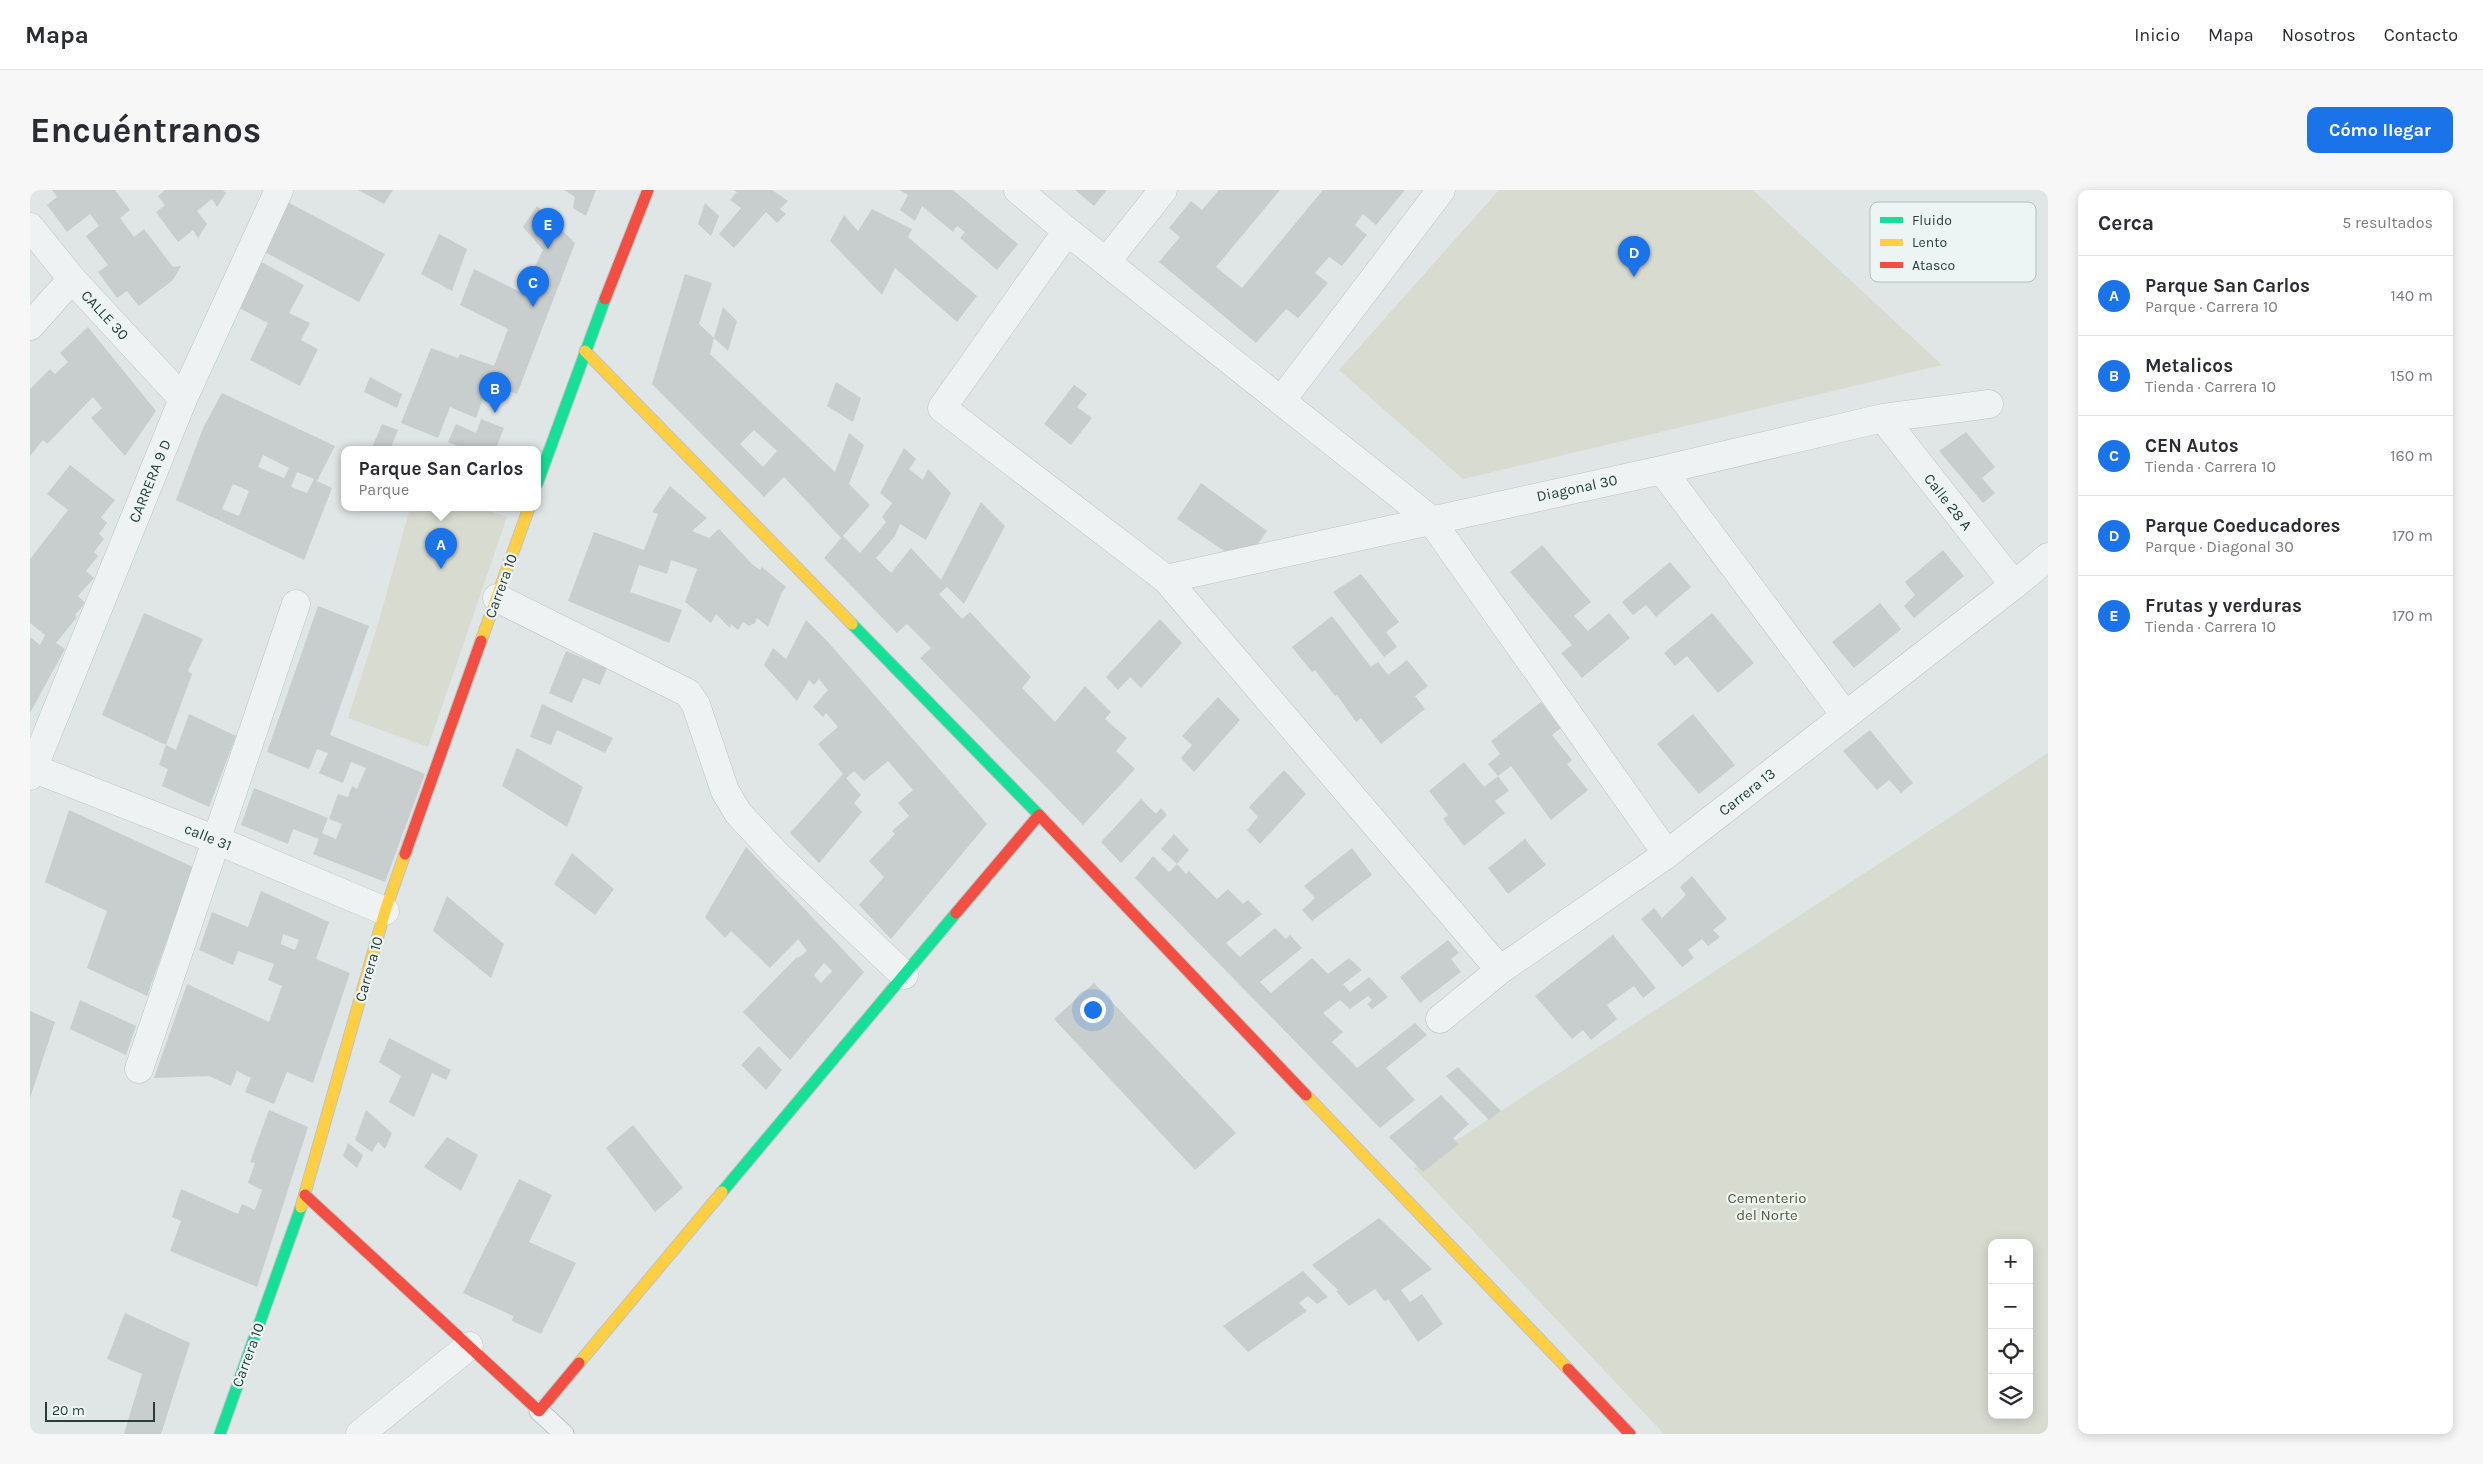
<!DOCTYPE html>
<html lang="es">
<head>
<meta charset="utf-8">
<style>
  :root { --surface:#fff; --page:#f7f7f7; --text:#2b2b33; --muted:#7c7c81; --line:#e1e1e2; --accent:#1a73e8 }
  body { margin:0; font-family:Karla,sans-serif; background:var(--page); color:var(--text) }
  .controls { position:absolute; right:15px; bottom:15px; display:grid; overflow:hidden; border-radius:10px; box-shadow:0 2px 12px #0003 }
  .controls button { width:45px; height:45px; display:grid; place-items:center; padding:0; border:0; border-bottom:1px solid var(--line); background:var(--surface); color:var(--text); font:25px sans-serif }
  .scale { position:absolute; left:15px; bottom:12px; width:110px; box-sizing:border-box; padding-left:5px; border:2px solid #263f3c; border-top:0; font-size:14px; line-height:18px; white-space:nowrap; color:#263f3c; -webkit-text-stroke:4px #edf5f4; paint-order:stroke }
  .you { position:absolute; left:1062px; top:819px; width:18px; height:18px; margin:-12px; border:4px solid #fff; border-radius:50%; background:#1a73e8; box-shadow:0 0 0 8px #1a73e833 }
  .badge { display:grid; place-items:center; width:32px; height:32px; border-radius:50%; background:var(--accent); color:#fff; font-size:16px; font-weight:700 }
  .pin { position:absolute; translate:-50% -41px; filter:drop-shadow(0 1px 2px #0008) }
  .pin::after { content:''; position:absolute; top:26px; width:18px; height:15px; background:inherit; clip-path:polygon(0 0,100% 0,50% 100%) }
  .popup { position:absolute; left:311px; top:256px; width:200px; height:65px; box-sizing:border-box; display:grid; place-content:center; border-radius:10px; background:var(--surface); filter:drop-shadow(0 1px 4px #0005); font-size:16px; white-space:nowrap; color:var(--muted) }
  .popup b { font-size:19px; color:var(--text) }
  .popup::after { content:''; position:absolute; left:50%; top:100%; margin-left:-10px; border:10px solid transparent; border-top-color:var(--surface) }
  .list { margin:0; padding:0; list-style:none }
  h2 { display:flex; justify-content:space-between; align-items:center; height:65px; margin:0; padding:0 20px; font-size:21px }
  h2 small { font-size:16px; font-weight:400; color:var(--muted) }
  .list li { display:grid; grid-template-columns:32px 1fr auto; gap:15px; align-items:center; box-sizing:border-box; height:80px; padding:0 20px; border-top:1px solid var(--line) }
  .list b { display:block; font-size:19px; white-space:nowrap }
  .list p { margin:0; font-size:16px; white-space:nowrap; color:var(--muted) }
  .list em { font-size:16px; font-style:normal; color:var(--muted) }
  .icon { flex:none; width:28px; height:28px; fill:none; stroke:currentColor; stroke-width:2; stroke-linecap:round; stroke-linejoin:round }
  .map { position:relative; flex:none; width:2018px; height:1244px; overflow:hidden; border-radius:10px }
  header { display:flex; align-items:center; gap:30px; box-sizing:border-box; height:70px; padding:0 25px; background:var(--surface); border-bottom:1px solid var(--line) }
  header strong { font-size:24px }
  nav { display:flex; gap:28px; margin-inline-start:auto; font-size:18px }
  .intro { display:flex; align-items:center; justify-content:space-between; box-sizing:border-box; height:120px; padding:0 30px }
  h1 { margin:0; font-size:35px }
  .button { padding:12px 22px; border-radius:10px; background:var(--accent); color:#fff; font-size:18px; font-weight:700 }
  main { display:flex; gap:30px; padding:0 30px }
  aside { flex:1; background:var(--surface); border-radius:10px; box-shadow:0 2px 12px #0003 }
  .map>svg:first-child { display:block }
  .green { fill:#d8dbd0; fill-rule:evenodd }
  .building { fill:#c8cecd; fill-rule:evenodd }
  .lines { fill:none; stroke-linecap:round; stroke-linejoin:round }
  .lane-casing { stroke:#bec3c3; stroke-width:21 }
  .street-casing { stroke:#bec3c3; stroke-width:29 }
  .fast-casing { stroke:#bec3c3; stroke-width:13 }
  .slow-casing { stroke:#bec3c3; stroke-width:13 }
  .jam-casing { stroke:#bec3c3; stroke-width:13 }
  .lane { stroke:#eff2f2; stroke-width:19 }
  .street { stroke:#eff2f2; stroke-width:28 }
  .fast { stroke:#16e098; stroke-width:11 }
  .slow { stroke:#ffcf43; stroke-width:11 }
  .jam { stroke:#f24e42; stroke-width:11 }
  .labels { text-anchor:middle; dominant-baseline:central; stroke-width:4.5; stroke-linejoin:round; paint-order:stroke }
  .street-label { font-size:15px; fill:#263f3c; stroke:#edf5f4 }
  .park-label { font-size:15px; fill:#585b33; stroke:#edf5f4 }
  .key { fill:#edf5f4; stroke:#b1bebd; stroke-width:1 }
  .key-label { font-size:14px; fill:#263f3c }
</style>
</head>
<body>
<header>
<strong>Mapa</strong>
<nav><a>Inicio</a><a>Mapa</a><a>Nosotros</a><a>Contacto</a></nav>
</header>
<div class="intro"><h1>Encuéntranos</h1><a class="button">Cómo llegar</a></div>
<main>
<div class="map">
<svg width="2018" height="1244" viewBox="0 0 2018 1244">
  <rect width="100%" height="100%" fill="#e0e5e5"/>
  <path class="green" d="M1469,0h254l189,175 -479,114 -124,-109z
    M380,318h72l25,9 -79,230 -80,-29 31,-97z
    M2018,563v681h-384l-250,-266zM1962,1053h37v172h-37z"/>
  <path class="building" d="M22,0h63l15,20 -10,8 14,19 10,-8 29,38 8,-1 -8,14 -34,26 -12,-15 -10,7 -19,-26 10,-7 -22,-29 13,-10 -9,-12 -23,18 -20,-27 10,-8z
    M135,0h58l3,3 -9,14 -5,-8 -15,12 10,13 -9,14 -5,-8 -15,12 -22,-30 9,-7 -7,-9z
    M328,0h35l-9,14z
    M534,0h32l-10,26 -13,-8 2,-11z
    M704,0h38l16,11 -8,8 6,5 -9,9 -11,-11 -32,36 -15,-14 22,-26 -11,-8 7,-8z
    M869,0h54l65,54 -21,26 -37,-32 5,-6 -8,-6 -4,6 -31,-26 -7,15 -15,-11 8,-15z
    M1045,0h32l-13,16z
    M1189,0h61l-64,77 26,21 81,-98h82l-29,35 -13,-11 -8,11 12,10 -25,31 -13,-9 -14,16 13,10 -16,19 -14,16 -12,-9 -30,34 -97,-81 21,-25 -11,-9 22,-27 11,9z
    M254,10l101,54 -26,48 -102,-54z
    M675,13l14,13 -8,20 -13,-12z
    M507,16l38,37 -58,151 -29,-10 -12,34 -26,-11 -12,31 -37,-15 30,-75 27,10 2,-4 34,12 14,-37 -48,-24 14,-36 48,24 21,-43 -20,-23z
    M842,19l40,20 -4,8 69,59 -20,26 -62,-54 -13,27 -52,-54 14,-26 14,16z
    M409,44l28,15 -15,42 -31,-17z
    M222,67l52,28 -15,28 21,10 -9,17 17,9 -18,37 -50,-26 18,-37 -40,-21z
    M655,84l27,9 -13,41 15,14 9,-31 14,14 -9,30 -14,-13 -4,16 4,4 121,114 14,-39 15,12 -15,39 21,21 -27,31 17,17 26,-31 -4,-5 10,-14 -12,-10 24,-45 12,11 -7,10 14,11 5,-11 23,24 -25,47 -26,-16 -5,12 -19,22 15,15 20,-25 30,32 40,-78 24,24 -41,78 -17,-17 -8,7 23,25 8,-7 61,65 -9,11 33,34 30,-36 26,26 -6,7 22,19 -11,13 19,18 -52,56 -163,-167 11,-10 -24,-24 -10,9 -73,-75 17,-20 -57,-61 -20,20 -112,-113zM724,240l23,21 -14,16 -23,-23z
    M58,137l68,84 -31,45 -34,-38 11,-10 -9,-11 -46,47 -4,-4 -13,16v-67l20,-20 5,5 13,-12 -8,-9z
    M340,187l32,17 -5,14 -33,-16z
    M806,192l25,16 -8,24 -26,-16z
    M1044,195l13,9 -10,13 15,11 -21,27 -27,-21z
    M192,203l113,53 -18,35 15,7 -28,72 -128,-60 27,-72zM233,265l26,13 -5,10 -26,-11zM267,282l17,7 -7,14 -16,-6zM203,294l16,7 -10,25 -17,-7z
    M451,229l23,9 -9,22h-27l-20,-8 8,-18 20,9z
    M352,234l16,6 -8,20h-19z
    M1936,242l29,35 -13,11 13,15 -12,10 -44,-52z
    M40,275l45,35 -14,17 6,6 -8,11 5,5 -10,13 4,4 -12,15 8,7 -16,18 7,7 -10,12 2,2 -21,26 9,6 -35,64v-76l10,8 5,-10 -15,-12v-64l38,-49 -21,-16z
    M1171,293l66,48 -17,24 -14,4 -59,-40z
    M640,296l37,32 -15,13 17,7 10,-9 33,35 8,6 2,-3 24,20 -4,5 -14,35 -11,-9 -2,5 -6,3 -6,-4 -5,8 -7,-6 -1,4 -14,-14 -5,9 -26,-21 12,-33 -26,-9 -4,14 -28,-9 -9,27 52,18 -13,33 -101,-42 26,-69 50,18 14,-36 -6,-2z
    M1512,355l49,57 -17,14 14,15 21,-18 21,25 -48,40 -21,-25 11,-8 -62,-73z
    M1913,360l21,26 -50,42 -10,-12 11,-11 -10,-13z
    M1640,372l21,25 -35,30 -10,-12 -13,10 -11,-13z
    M1331,384l38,48 -13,10 11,15 -13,10 -51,-65z
    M1850,413l21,26 -47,39 -22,-26z
    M288,416l51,20 -39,109 95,39 -40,108 -72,-28 6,-15 -26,-10 -5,15 -47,-19 13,-37 74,30 -6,15 14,6 6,-15 -13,-5 9,-25 10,3 4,-11 5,3 9,-21 -15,-6 -8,21 -24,-10 9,-20 -11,-4 -8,20 -42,-17z
    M114,423l59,26 -15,32 4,3 -26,71 -64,-30z
    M1682,423l42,50 -36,30 -31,-37 -12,10 -11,-13z
    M1302,426l39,51 7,-5 10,13 19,-15 21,26 -13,10 10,13 -44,35 -20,-26 -5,4 -19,-27 -2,1 -20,-26 -3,2 -20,-25z
    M1130,429l22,24 -41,45 -11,-11 -12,13 -12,-13z
    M776,430l22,22 159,182 -96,115 -32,-34 25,-28 -15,-16 26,-27 -3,-3 17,-15 -11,-13 15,-13 -25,-29 -24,20 -10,-10 -8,7 15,17 -7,8 8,9 -43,51 -29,-30 53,-59 -25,-30 20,-17 -12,-14 -3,4 -10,-10 15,-17 -9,-11 -5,6 -5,-5 -12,21 -33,-36 9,-17 13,11z
    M536,461l41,17 -7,17 -17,-7 -11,25 -23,-10z
    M1188,507l22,23 -46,52 -13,-14 11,-13 -10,-9z
    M1511,512l20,26 -9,7 20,25 -5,4 21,26 -37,30 -40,-54 -13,10 -10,-12 12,-10 -9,-13z
    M512,514l71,34 -8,15 -48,-23 -6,15 -21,-8z
    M159,524l47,22 -27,71 -47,-21 6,-17 -9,-4 7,-20 10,5z
    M1663,524l42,51 -36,29 -42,-50z
    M1840,540l43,53 -12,10 -12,-13 -12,10 -34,-39z
    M487,558l66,39 -16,40 -65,-41z
    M1434,572l20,25 14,-11 11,15 -14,10 10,12 -41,33 -21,-27 5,-4 -19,-24z
    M1254,580l22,24 -46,50 -13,-14 11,-13 -9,-10z
    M1111,609l15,15 5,-6 6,7 -46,48 -20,-21z
    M39,620l124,57 -46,129 -60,-28 20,-57 -62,-29z
    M1144,644l15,16 -12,14 9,10 3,-3 28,28 11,-10 15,15 5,-4 14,14 -36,29 14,14 35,-29 11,11 4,-4 12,13 -42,34 11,11 41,-35 16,16 21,-16 13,12 -19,14 7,8 19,-15 19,20 -16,12 -5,-5 5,-4 -4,-4 -18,13 -10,-9 -17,13 20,19 -11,10 25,26 58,-45 12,12 -41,33 29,32 -35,28 -245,-250 18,-22 16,16 8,-8 -16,-15z
    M1495,649l21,26 -38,29 -20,-26z
    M716,657l118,125 -74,88 -47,-48 54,-55 1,1 9,-7 -9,-12 -28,29 -39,-37 -6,7 -20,-21zM794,773l8,8 -11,12 -7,-8z
    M1322,658l20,27 -60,46 -10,-11 13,-12 -11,-12z
    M542,663l42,36 -19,26 -41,-31z
    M1662,686l35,43 -14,11 7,7 -12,9 -6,-7 -14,11 6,8 -12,9 -41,-48 13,-11 8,10 24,-23 -6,-8z
    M231,701l68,31 -13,37 34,14 -37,110 -26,-11 -13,32 -29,-12 6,-14 -14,-7 -6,15 -22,-10 -55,2 33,-94 82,38 13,-36 -14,-6 6,-16 -36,-13 -5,14 -34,-15 13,-38 36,15zM253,744l16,6 -4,10 -14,-6z
    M417,706l57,48 -13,34 -58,-47z
    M1583,745l43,53 -13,10 -9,-12 -27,19 10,14 -26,21 -8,-10 -11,9 -37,-43z
    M1418,750l11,13 -8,6 10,13 -41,31 -20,-26z
    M1064,793l142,150 -41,37 -141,-151z
    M50,810l56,26 -10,29 -56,-26z
    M0,821l25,11 -25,76z
    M359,848l62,32 -5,10 -14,-7 -18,44 -25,-15 12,-26 -22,-14z
    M729,856l23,24 -16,20 -25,-25z
    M1428,877l43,44 -12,9 -43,-44z
    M1411,905l28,29 -16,14 6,6 -36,28 -34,-35z
    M239,920l39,17 -51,160 -87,-36 11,-30 -9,-4 9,-28 57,25 4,-10 13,6 7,-20 -14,-7 7,-20 -5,-1z
    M336,920l26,23 -7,16 -7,-7 -6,10 -17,-12z
    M603,935l50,63 -28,24 -49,-64z
    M417,947l31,18 -17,36 -37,-24z
    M318,953l15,12 -6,13 -14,-12z
    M489,989l33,16 -23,47 47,21 -35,71 -29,-13 1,-5 -50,-23z
    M1349,1028l53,51 -31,21 9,12 12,-8 21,30 -25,18 -30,-43 -3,3 -10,-13 -26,17 -13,-15 2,-1 -26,-25z
    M1273,1081l25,26 -11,7 -9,-8 -9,7 8,8 -59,41 -25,-26z
    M95,1123l65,30 -29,91h-37l18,-60 -35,-15z"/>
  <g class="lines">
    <defs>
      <path id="lane" d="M509,1221l25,23"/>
      <path id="street" d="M988,0l49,41 363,288 237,335
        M0,37l42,52 111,120
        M1037,41l-125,177 224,171 334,391
        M1076,72l57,-72
        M0,136l42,-47
        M1251,211l160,-211
        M1853,228l131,167
        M1632,280l183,245
        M1136,389l496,-109 221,-52 106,-14
        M467,408l191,95 8,12 29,86 13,22 39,42 127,120
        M0,577l186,73 169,71
        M0,586l153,-377 96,-209
        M1410,829l60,-49 167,-116 347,-269 34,-28
        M109,879l157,-465
        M330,1244l109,-88"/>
      <path id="fast" d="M507,294l68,-185
        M822,434l188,192
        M692,1002l234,-279
        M190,1244l81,-227"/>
      <path id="slow" d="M555,161l267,273
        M451,451l48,-133
        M1276,905l262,274
        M271,1017l84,-296 20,-57
        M549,1173l143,-171"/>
      <path id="jam" d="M575,109l43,-109
        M1010,626l266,279
        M375,664l76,-213
        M926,723l83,-98
        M275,1005l234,216 40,-48
        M1538,1179l62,65"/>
    </defs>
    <use href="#lane" class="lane-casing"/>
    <use href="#street" class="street-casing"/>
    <use href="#fast" class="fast-casing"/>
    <use href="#slow" class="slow-casing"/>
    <use href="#jam" class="jam-casing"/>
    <use href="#lane" class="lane"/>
    <use href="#street" class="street"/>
    <use href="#fast" class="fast"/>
    <use href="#slow" class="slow"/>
    <use href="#jam" class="jam"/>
  </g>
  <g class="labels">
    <g class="street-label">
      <text transform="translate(75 125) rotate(47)">CALLE 30</text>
      <text transform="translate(120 291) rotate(-68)">CARRERA 9 D</text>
      <text transform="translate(1547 298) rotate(-12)">Diagonal 30</text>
      <text transform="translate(1918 312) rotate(52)">Calle 28 A</text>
      <text transform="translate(471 396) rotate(-70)">Carrera 10</text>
      <text transform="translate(1717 602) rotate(-38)">Carrera 13</text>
      <text transform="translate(178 647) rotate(22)">calle 31</text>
      <text transform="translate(339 779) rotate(-74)">Carrera 10</text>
      <text transform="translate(218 1165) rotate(-70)">Carrera 10</text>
    </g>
    <g class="park-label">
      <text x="1737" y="1008">Cementerio<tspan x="1737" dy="17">del Norte</tspan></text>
    </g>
  </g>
  <rect x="1840" y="12" width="166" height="80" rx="8" class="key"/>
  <rect x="1850" y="27" width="23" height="6" fill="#16e098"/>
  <rect x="1850" y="49" width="23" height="7" fill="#ffcf43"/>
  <rect x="1850" y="72" width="23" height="6" fill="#f24e42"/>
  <g class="key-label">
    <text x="1882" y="35">Fluido</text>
    <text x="1882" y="57">Lento</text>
    <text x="1882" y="80">Atasco</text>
  </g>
</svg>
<div class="controls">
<button>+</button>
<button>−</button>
<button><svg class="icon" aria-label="locate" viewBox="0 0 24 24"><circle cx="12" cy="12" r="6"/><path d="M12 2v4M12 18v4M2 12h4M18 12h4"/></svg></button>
<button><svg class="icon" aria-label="layers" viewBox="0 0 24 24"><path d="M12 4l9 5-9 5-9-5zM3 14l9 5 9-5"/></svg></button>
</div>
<div class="scale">20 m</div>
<div class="you"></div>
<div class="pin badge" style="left:411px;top:379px">A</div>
<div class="popup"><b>Parque San Carlos</b>Parque</div>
<div class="pin badge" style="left:465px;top:223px">B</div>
<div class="pin badge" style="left:503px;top:117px">C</div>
<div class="pin badge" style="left:1604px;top:87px">D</div>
<div class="pin badge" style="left:518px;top:59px">E</div>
</div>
<aside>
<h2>Cerca<small>5 resultados</small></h2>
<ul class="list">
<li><span class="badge">A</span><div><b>Parque San Carlos</b><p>Parque · Carrera 10</p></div><em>140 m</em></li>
<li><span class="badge">B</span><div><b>Metalicos</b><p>Tienda · Carrera 10</p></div><em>150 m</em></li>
<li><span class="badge">C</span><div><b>CEN Autos</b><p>Tienda · Carrera 10</p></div><em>160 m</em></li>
<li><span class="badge">D</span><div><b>Parque Coeducadores</b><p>Parque · Diagonal 30</p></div><em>170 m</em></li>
<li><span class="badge">E</span><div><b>Frutas y verduras</b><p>Tienda · Carrera 10</p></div><em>170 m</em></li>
</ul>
</aside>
</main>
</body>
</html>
